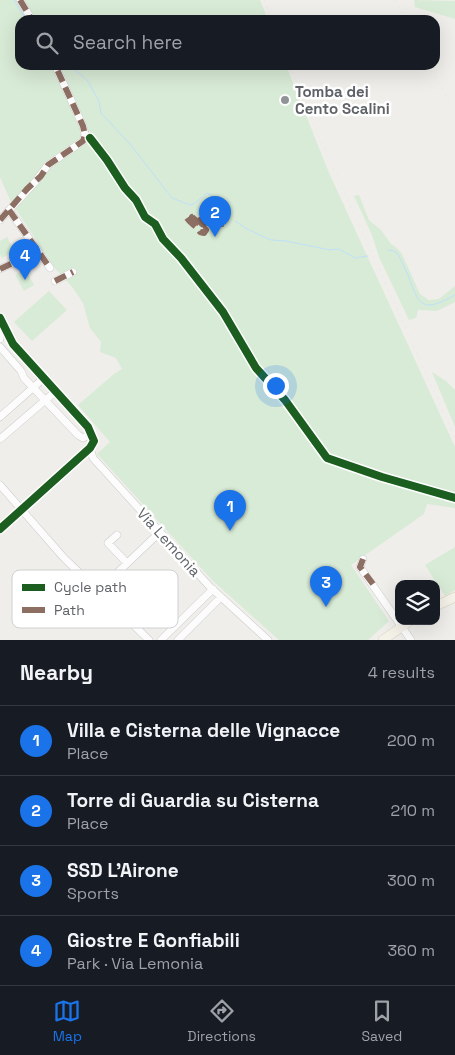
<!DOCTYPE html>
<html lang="en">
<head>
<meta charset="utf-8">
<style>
  :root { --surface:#171b24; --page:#242831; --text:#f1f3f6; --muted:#9ea1a6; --line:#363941; --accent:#1a73e8 }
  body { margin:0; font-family:"Space Grotesk",sans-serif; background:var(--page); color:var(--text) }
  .controls { position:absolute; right:15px; bottom:15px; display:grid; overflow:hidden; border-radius:10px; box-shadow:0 5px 20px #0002 }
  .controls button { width:45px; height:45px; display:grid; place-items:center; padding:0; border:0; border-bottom:1px solid var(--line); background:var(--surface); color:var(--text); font:25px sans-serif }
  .you { position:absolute; left:275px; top:385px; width:18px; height:18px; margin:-12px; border:4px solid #fff; border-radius:50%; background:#1a73e8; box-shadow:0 0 0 8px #1a73e833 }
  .badge { display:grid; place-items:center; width:32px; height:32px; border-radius:50%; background:var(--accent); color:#fff; font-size:16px; font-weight:700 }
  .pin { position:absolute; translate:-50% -41px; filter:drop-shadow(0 1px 2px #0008) }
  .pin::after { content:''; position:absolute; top:26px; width:18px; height:15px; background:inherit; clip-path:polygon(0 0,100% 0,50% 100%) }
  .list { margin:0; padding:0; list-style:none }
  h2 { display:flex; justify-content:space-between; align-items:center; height:65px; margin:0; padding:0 20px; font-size:21px }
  h2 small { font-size:16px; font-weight:400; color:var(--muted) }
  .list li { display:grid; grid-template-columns:32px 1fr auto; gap:15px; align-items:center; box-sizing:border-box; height:70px; padding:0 20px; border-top:1px solid var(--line) }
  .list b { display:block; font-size:19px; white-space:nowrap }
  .list p { margin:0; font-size:16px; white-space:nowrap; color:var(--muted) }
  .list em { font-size:16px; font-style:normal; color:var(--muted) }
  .icon { flex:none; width:28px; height:28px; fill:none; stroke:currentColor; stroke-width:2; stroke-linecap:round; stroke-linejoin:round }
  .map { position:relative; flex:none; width:455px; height:640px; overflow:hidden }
  .search { position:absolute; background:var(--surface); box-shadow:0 5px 20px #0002; left:15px; right:15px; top:15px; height:55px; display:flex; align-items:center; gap:12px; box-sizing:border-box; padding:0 18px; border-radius:15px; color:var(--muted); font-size:19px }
  .sheet { height:345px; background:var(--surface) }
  nav { display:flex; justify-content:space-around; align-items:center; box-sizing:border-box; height:70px; border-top:1px solid var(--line); background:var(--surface); font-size:14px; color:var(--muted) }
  nav a { display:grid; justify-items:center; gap:2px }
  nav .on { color:var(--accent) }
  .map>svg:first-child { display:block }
  .green { fill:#d8ebd6 }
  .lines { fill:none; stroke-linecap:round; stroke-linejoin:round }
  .stream { stroke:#bfe0f9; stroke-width:1 }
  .minor-casing { stroke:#cbcccc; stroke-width:8 }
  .major-casing { stroke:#d7ceb8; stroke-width:10 }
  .minor { stroke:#fdfcfc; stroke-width:7 }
  .major { stroke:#f4f2e9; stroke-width:9 }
  .rail { stroke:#e4e4e4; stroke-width:1; stroke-dasharray:1 6; stroke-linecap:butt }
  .quiet { stroke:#8d6e63; stroke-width:6; stroke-dasharray:12 6; stroke-linecap:butt }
  .cycleway-casing { stroke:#fff; stroke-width:11 }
  .cycleway { stroke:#1b5e20; stroke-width:8 }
  .poi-dot { fill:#919496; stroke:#fff; stroke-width:2 }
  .labels { text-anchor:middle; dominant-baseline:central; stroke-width:5; stroke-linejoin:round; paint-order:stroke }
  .poi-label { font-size:15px; font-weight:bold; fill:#5f6368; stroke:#fff; text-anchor:start }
  .street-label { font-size:15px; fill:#5f6368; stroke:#fff }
  .key { fill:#fff; stroke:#cfd0d2; stroke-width:1 }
  .key-label { font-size:14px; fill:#5f6368 }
</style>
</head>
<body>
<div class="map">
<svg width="455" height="640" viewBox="0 0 455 640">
  <rect width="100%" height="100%" fill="#efeeea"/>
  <path class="green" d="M0,0h260l8,20h-248v45h266l43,108 126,274v61l-28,-4 -3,10 -73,51 38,56 -21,19h-89l-66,-59 -116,-127 13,-12 -32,-37 36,-31 8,-5 -6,-11 -16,-6 1,-10 -11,-14 -7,-25 -10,-15 -20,-22 -43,-66 -10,-23z
    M414,0l41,1v18l-40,-12z
    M359,195l10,25 12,10 10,14 6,4 5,6 18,40 9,6 10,-1 16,-13v16l-18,9 -19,-1 -2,8 -7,2 -30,-63 -7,-22 -18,-39z
    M7,237l8,14 -13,7 -2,-4v-13z
    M25,269l9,16 -10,6 -9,-16z
    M49,291l18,19 -35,31 -18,-19z
    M432,372l14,9 9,9v37z
    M455,547v43l-10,6 -20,-31z"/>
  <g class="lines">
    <path class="stream" d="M14,0l12,20
      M69,65l18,15 12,21 2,12 29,31 42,54 18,7 4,-1 13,-11 4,2 19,22
      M235,221l12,8 24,11 15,1 44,9 9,-1 16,9 13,-2
      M388,250l6,1 4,3c3,7 7,14 10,21 11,32 15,38 47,20"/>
    <defs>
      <path id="minor" d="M20,0l12,20
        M38,178l10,-13 35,-24 2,-6 -2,-9 -28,-61
        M9,210l41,58
        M0,220l37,-40
        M0,269l38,-17
        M55,281l18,-9
        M0,318l13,26 75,83 6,14 -4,7 -90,81
        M0,327v12
        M0,347l21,24 3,7 54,57 5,3 7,-4
        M0,417l44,-39
        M0,439l56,-48
        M90,448l3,10 117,129 58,53
        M0,485l64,73 85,82
        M117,535l-9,8 19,20
        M363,559l-3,8 51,73
        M98,591l62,-59
        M161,640l52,-51
        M178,640l43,-43"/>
      <path id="major" d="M436,606l19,-9
        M383,640l27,-19"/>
    </defs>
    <use href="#minor" class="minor-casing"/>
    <use href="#major" class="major-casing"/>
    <use href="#minor" class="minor"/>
    <use href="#major" class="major"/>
    <path class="rail" d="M264,0l7,20
      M395,0l11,20
      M289,65l30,71 136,302
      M428,65l27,46"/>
    <path class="quiet" d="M20,0l12,20
      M9,210l41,58
      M187,218c4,6 10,8 13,14l4,1 2,-3 -14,-13 4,-2 6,9 8,4 1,-5 -8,-7 1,-6 4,-1v8l9,8 1,-4 -8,-6 1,-3h3l3,6 3,2 1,7
      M0,220l27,-31 14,-13 7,-11 35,-24 2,-6 -2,-9 -28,-61
      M0,269l38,-17
      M55,281l18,-9
      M363,559l-3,8 13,17"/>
    <defs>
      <path id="cycleway" d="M90,138l17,22 18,28 11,12 9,17 10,7 8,15 18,19 42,54 33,56 29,32 42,58 55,19 73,21
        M0,318l13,26 75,83 6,14 -4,7 -90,81"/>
    </defs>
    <use href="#cycleway" class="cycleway-casing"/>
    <use href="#cycleway" class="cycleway"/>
  </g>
  <circle class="poi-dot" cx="285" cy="100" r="5"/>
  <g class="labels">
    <g class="poi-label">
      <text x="295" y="91">Tomba dei<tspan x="295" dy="17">Cento Scalini</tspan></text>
    </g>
    <g class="street-label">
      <text transform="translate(169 542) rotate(48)">Via Lemonia</text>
    </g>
  </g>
  <rect x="12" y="570" width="166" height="58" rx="8" class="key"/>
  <rect x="22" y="584" width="23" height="7" fill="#1b5e20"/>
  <rect x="22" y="607" width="23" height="6" fill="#8d6e63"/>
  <g class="key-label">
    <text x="54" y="592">Cycle path</text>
    <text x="54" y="615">Path</text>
  </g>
</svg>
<div class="controls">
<button><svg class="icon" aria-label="layers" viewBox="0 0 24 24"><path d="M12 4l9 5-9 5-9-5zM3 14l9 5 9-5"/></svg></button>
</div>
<div class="you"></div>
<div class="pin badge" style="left:230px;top:531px">1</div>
<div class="pin badge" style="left:215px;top:237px">2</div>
<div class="pin badge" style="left:326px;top:607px">3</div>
<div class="pin badge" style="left:25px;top:280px">4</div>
<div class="search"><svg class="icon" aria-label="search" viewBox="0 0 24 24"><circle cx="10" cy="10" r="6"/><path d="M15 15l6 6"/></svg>Search here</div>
</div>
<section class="sheet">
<h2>Nearby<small>4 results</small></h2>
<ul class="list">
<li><span class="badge">1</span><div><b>Villa e Cisterna delle Vignacce</b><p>Place</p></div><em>200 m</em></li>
<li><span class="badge">2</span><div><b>Torre di Guardia su Cisterna</b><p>Place</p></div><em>210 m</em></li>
<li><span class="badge">3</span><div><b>SSD L'Airone</b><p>Sports</p></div><em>300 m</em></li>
<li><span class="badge">4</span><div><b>Giostre E Gonfiabili</b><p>Park · Via Lemonia</p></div><em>360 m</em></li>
</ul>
</section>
<nav>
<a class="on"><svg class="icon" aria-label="map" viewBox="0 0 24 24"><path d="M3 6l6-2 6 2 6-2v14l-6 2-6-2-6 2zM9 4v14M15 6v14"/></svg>Map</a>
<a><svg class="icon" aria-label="directions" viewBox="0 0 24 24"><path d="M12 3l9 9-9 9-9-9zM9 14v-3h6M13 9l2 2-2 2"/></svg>Directions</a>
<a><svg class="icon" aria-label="saved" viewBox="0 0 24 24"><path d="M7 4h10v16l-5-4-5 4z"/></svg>Saved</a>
</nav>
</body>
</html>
